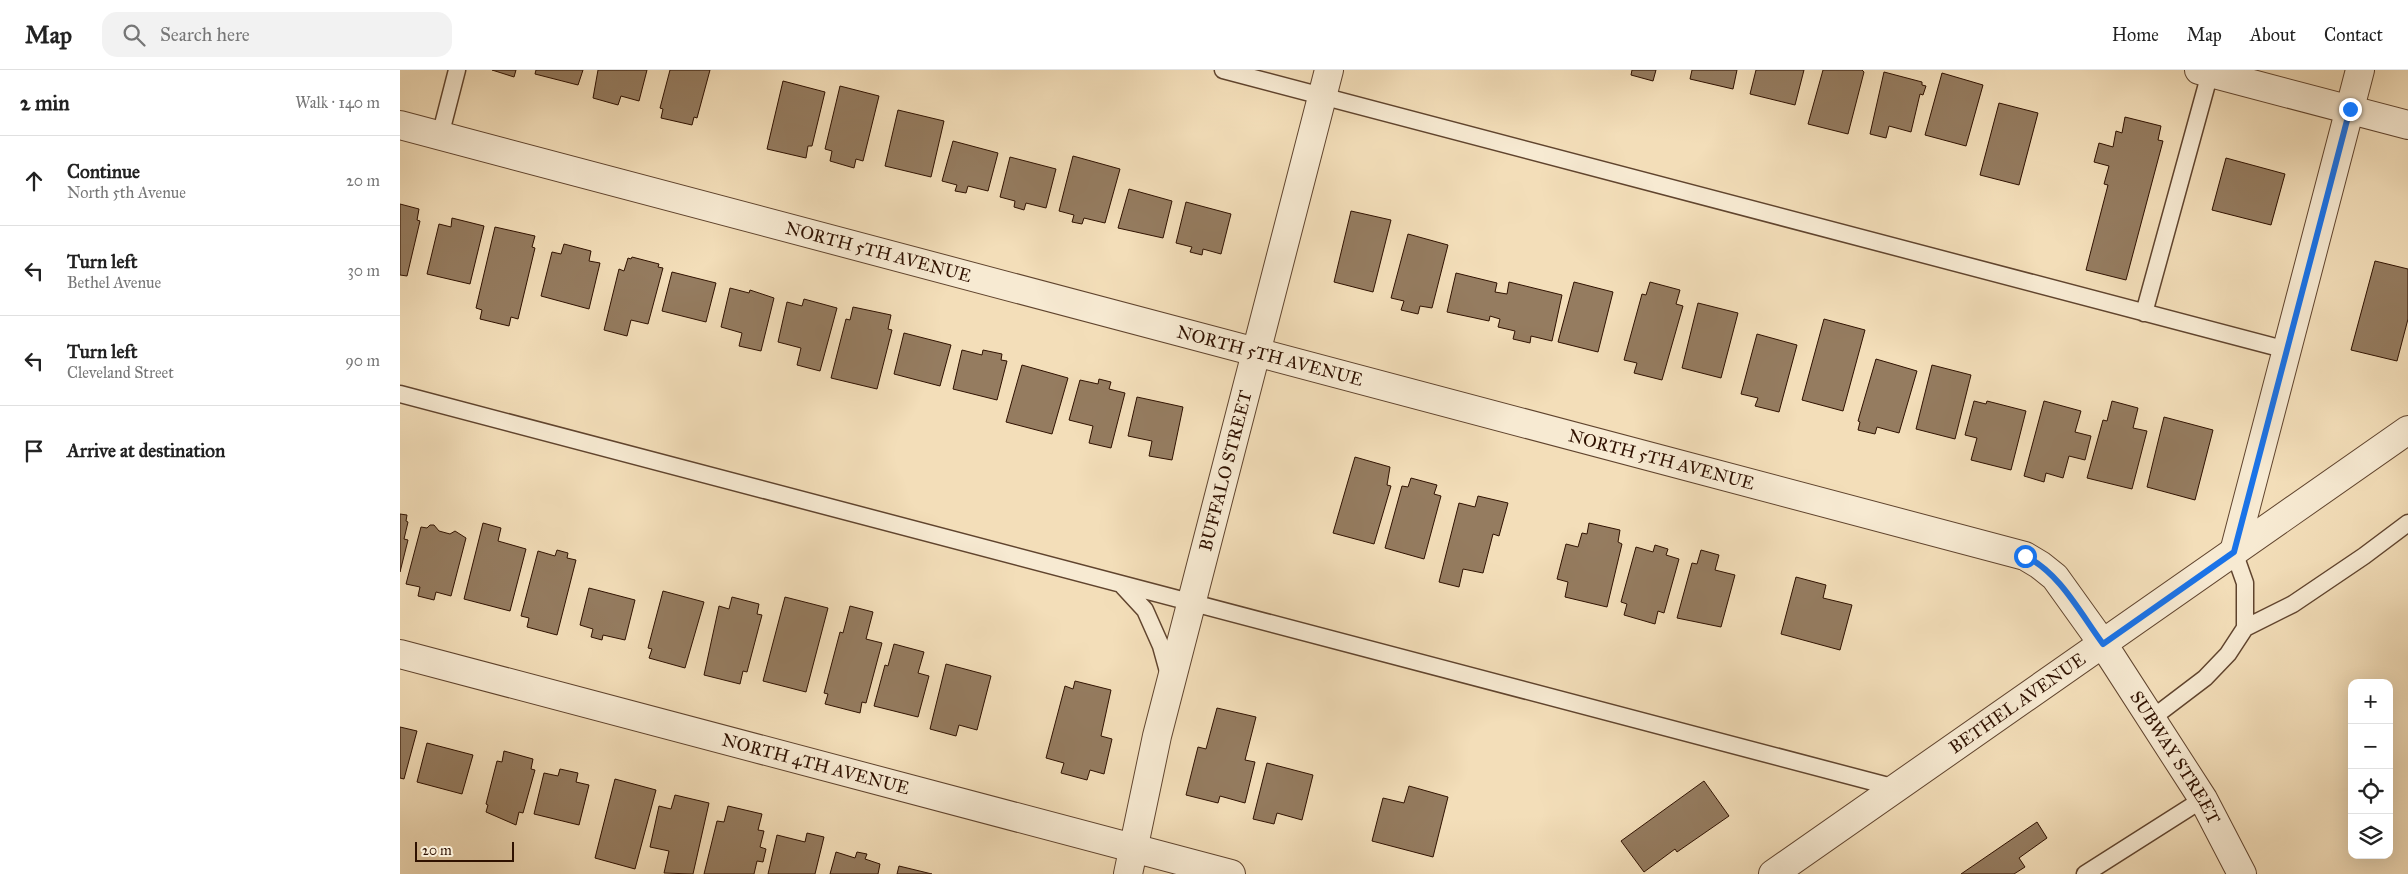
<!DOCTYPE html>
<html lang="en">
<head>
<meta charset="utf-8">
<style>
  :root { --surface:#fff; --page:#f2f2f2; --text:#222; --muted:#767676; --line:#e0e0e0 }
  body { margin:0; font-family:"IM FELL Great Primer",serif; background:var(--page); color:var(--text) }
  .controls { position:absolute; right:15px; bottom:15px; display:grid; overflow:hidden; border-radius:10px; box-shadow:0 5px 20px #0002 }
  .controls button { width:45px; height:45px; display:grid; place-items:center; padding:0; border:0; border-bottom:1px solid var(--line); background:var(--surface); color:var(--text); font:25px sans-serif }
  .scale { position:absolute; left:15px; bottom:12px; width:99px; box-sizing:border-box; padding-left:5px; border:2px solid #2f1100; border-top:0; font-size:14px; line-height:18px; white-space:nowrap; color:#2f1100; -webkit-text-stroke:4px #f7ead2; paint-order:stroke }
  .stop { position:absolute; width:15px; height:15px; margin:-11px; border:4px solid #1a73e8; border-radius:50%; background:#fff }
  .stop.end { background:#1a73e8; border-color:#fff; box-shadow:0 1px 5px #0008 }
  .list { margin:0; padding:0; list-style:none }
  h2 { display:flex; justify-content:space-between; align-items:center; height:65px; margin:0; padding:0 20px; font-size:21px }
  h2 small { font-size:16px; font-weight:400; color:var(--muted) }
  .list li { display:grid; grid-template-columns:32px 1fr auto; gap:15px; align-items:center; box-sizing:border-box; height:90px; padding:0 20px; border-top:1px solid var(--line) }
  .list b { display:block; font-size:19px; white-space:nowrap }
  .list p { margin:0; font-size:16px; white-space:nowrap; color:var(--muted) }
  .list em { font-size:16px; font-style:normal; color:var(--muted) }
  .icon { flex:none; width:28px; height:28px; fill:none; stroke:currentColor; stroke-width:2; stroke-linecap:round; stroke-linejoin:round }
  .map { position:relative; flex:none; width:2008px; height:804px; overflow:hidden }
  header { display:flex; align-items:center; gap:30px; box-sizing:border-box; height:70px; padding:0 25px; background:var(--surface); border-bottom:1px solid var(--line) }
  header strong { font-size:24px }
  nav { display:flex; gap:28px; margin-inline-start:auto; font-size:18px }
  .search { width:350px; height:45px; background:var(--page); display:flex; align-items:center; gap:12px; box-sizing:border-box; padding:0 18px; border-radius:15px; color:var(--muted); font-size:19px }
  main { display:flex }
  aside { flex:1; background:var(--surface) }
  .map>svg:first-child { display:block }
  .building { fill:#957c60; stroke:#2f1100 }
  .lines { fill:none; stroke-linecap:round; stroke-linejoin:round }
  .service-casing { stroke:#60442e; stroke-width:19 }
  .minor-casing { stroke:#60442e; stroke-width:30 }
  .tertiary-casing { stroke:#60442e; stroke-width:30 }
  .service { stroke:#f7ead2; stroke-width:16 }
  .minor { stroke:#f7ead2; stroke-width:28 }
  .tertiary { stroke:#f7ead2; stroke-width:28 }
  .route { stroke:#1a73e8; stroke-width:6 }
  .labels { text-anchor:middle; dominant-baseline:central; stroke-width:4; stroke-linejoin:round; paint-order:stroke }
  .street-label { font-size:18px; fill:#2f1100; stroke:#f7ead2 }
</style>
</head>
<body>
<header>
<strong>Map</strong>
<div class="search"><svg class="icon" aria-label="search" viewBox="0 0 24 24"><circle cx="10" cy="10" r="6"/><path d="M15 15l6 6"/></svg>Search here</div>
<nav><a>Home</a><a>Map</a><a>About</a><a>Contact</a></nav>
</header>
<main>
<aside>
<h2>2 min<small>Walk · 140 m</small></h2>
<ul class="list">
<li><svg class="icon" aria-label="ahead" viewBox="0 0 24 24"><path d="M12 20V5M6 11l6-6 6 6"/></svg><div><b>Continue</b><p>North 5th Avenue</p></div><em>20 m</em></li>
<li><svg class="icon" aria-label="left" viewBox="0 0 24 24"><path d="M17 20v-9H6M10 6l-5 5 5 5"/></svg><div><b>Turn left</b><p>Bethel Avenue</p></div><em>30 m</em></li>
<li><svg class="icon" aria-label="left" viewBox="0 0 24 24"><path d="M17 20v-9H6M10 6l-5 5 5 5"/></svg><div><b>Turn left</b><p>Cleveland Street</p></div><em>90 m</em></li>
<li><svg class="icon" aria-label="arrive" viewBox="0 0 24 24"><path d="M6 21V4h12l-3 4 3 4H6"/></svg><div><b>Arrive at destination</b></div></li>
</ul>
</aside>
<div class="map">
<svg width="2008" height="804" viewBox="0 0 2008 804">
  <rect width="100%" height="100%" fill="#f3deb9"/>
  <filter id="stains"><feTurbulence type="fractalNoise" baseFrequency=".004" numOctaves="4"/><feColorMatrix values="0 0 0 0 .2 0 0 0 0 .09 0 0 0 0 .02 0 0 0 .5 -.17"/></filter>
  <radialGradient id="worn" r=".72"><stop offset=".6" stop-color="#630" stop-opacity="0"/><stop offset="1" stop-color="#630" stop-opacity=".3"/></radialGradient>
  <path class="building" d="M92,0h24l-2,7z
    M136,0h47l-5,15 -43,-11z
    M198,0h49l-8,31 -18,-5 -3,9 -25,-7z
    M270,0h40l-13,48 -3,-1 -2,8 -31,-7 2,-9 -3,-1z
    M1232,0h24l-3,11 -22,-6z
    M1292,0h45l-4,19 -43,-10z
    M1356,0h48l-9,35 -45,-11z
    M1423,0h39l2,2 -16,62 -40,-10z
    M1484,2l38,10v3l4,1 -3,9 -3,-1 -9,38 -22,-6 -3,12 -16,-4z
    M1542,3l41,12 -17,61 -41,-11z
    M383,11l42,11 -13,54h-4l-2,12 -39,-9z
    M440,16l39,10 -16,65 -7,-2 -2,9 -24,-7 2,-10 -7,-2z
    M1599,33l39,10 -19,72 -39,-10z
    M498,40l46,11 -13,56 -46,-11z
    M1725,47l36,9 -3,14 5,1 -37,139 -40,-10 22,-85 -4,-1 5,-18 -15,-4 5,-19 14,4 3,-16 6,2z
    M553,71l45,12 -10,38 -20,-5 -2,7 -11,-2 2,-6 -15,-4z
    M673,86l47,13 -15,54 -21,-5 -2,6 -10,-2 2,-7 -15,-4z
    M610,87l46,12 -10,39 -20,-5 -2,7 -10,-3 1,-6 -15,-4z
    M1826,88l59,16 -14,51 -59,-15z
    M729,119l43,12 -9,37 -45,-10z
    M786,132l45,12 -10,40 -18,-5 -1,6 -12,-3 2,-5 -16,-4z
    M0,134l19,5 -2,11 3,1 -13,55 -7,-1z
    M951,141l40,9 -18,72 -39,-10z
    M52,148l32,8 -14,58 -43,-10 12,-50 12,3z
    M95,157l40,9 -3,11 3,1 -17,71 -7,-2 -2,9 -29,-7 2,-9 -6,-2z
    M1008,164l40,11 -16,63 -12,-2 -2,8 -17,-4 3,-9 -13,-3z
    M164,174l27,7 -2,10 11,2 -11,46 -48,-13 11,-44 9,2z
    M232,187l27,7 -1,3 5,1 -15,56 -17,-4 -4,16 -23,-6 15,-61 5,2 4,-13 3,1z
    M1975,191l33,8v50l-11,42 -46,-11z
    M272,202l44,11 -10,39 -44,-11z
    M1056,203l41,10 -2,9 12,2 2,-12 53,13 -10,46 -21,-5 -1,7 -17,-4 2,-8 -17,-4 2,-8 -10,-3 -1,5 -42,-9z
    M1174,212l39,10 -15,60 -40,-10z
    M1250,212l30,8 -4,14 7,2 -21,74 -28,-7 3,-10 -13,-3 18,-66 4,1z
    M330,218l19,5 1,-3 24,8 -13,53 -22,-5 3,-13 -21,-6z
    M404,229l33,9 -17,63 -23,-6 4,-17 -23,-6 9,-40 15,4z
    M1298,233l40,10 -17,65 -39,-10z
    M453,237l38,8 -3,14 4,1 -15,59 -46,-11 15,-59 4,1z
    M1424,249l41,11 -22,81 -41,-11z
    M504,263l47,12 -11,41 -46,-12z
    M1357,264l40,11 -18,67 -24,-6 3,-8 -17,-4z
    M562,280l20,5 1,-5 19,4 -1,6 6,1 -10,39 -44,-11z
    M1476,289l41,12 -18,62 -22,-6 -2,7 -17,-4 2,-8 -2,-1z
    M622,295l46,13 -16,56 -46,-12z
    M1532,295l39,10 -16,64 -39,-10z
    M699,309l12,3 -2,7 16,4 -14,55 -22,-5 4,-17 -24,-6 11,-40 18,4z
    M737,327l46,10 -11,53 -23,-4 3,-15 -24,-5z
    M1574,331l12,3 1,-3 39,10 -15,59 -40,-10 6,-22 -12,-3z
    M1644,331l37,10 -6,21 16,4 -6,24 -16,-4 -6,22 -17,-5 -2,9 -20,-6z
    M1712,331l26,7 -5,20 14,3 -15,58 -45,-11 16,-58 4,1z
    M1764,347l49,13 -18,70 -48,-13z
    M955,387l35,10 -3,18 4,1 -17,58 -41,-11z
    M1011,408l26,7 -3,9 7,2 -17,63 -39,-11 17,-62 6,1z
    M1078,426l30,7 -9,33 -6,-2 -10,39 -20,-4 -4,18 -20,-5 20,-79 16,4z
    M0,444l7,1 -1,6 2,1 -4,17 4,1 -8,32z
    M83,453l18,5 -3,13 28,8 -16,62 -46,-12z
    M1189,453l31,7 -2,12 4,2 -15,63 -42,-10 3,-15 -11,-3 9,-35 12,3 4,-14 5,1z
    M30,455h4l5,6 11,3 5,-3 11,7 -15,58 -15,-4 -2,8 -16,-4 2,-9 -14,-3 15,-57 6,1z
    M1255,475l13,4 -2,6 13,4 -15,54 -6,-2 -3,13 -31,-9 3,-11 -6,-2 15,-55 17,5z
    M157,480l11,3 -1,5 9,2 -19,75 -30,-8 2,-9 -8,-2 17,-65 17,5z
    M1301,480l18,5 -4,15 20,5 -14,52 -44,-9 15,-55 5,1z
    M1396,507l30,8 -3,13 29,7 -12,45 -59,-16z
    M189,518l46,12 -10,40 -22,-5 -1,5 -11,-3 2,-8 -13,-4z
    M263,521l41,11 -19,66 -36,-10 3,-9 -4,-1z
    M332,527l27,7 -2,10 5,1 -15,57 -4,-1 -3,13 -36,-9 15,-69 10,3z
    M385,527l43,11 -22,84 -43,-11z
    M450,536l23,6 -7,27 16,4 -16,60 -4,-1 -2,11 -35,-9 3,-10 -4,-1 16,-61 3,1z
    M494,574l30,8 -6,21 11,3 -11,41 -44,-11 11,-41 3,1z
    M546,594l45,12 -14,54 -18,-5 -3,11 -26,-7z
    M675,611l36,9 -10,46 11,3 -8,35 -14,-4 -3,10 -26,-7 3,-10 -18,-5 19,-72 8,3z
    M817,638l39,9 -11,43 10,2 -10,41 -25,-7 -2,7 -32,-8 12,-48 8,2z
    M0,657l17,4 -13,48 -4,-1z
    M27,673l46,12 -11,39 -45,-12z
    M104,681l29,8 -2,10 4,1 -12,43 -4,-1 -3,13 -30,-13 2,-7 -2,-1 11,-43 5,1z
    M867,693l46,12 -11,45 -25,-7 -3,11 -21,-5z
    M160,699l18,4 -2,9 13,3 -10,40 -45,-11 10,-41 14,3z
    M215,709l41,11 -21,79 -40,-11z
    M1304,711l25,35 -52,36 -2,-3 -31,23 -23,-31z
    M1009,716l39,11 -15,60 -61,-16 11,-43 21,5z
    M275,725l34,8 -16,71 -29,-1 5,-22 -19,-4 9,-41 12,3z
    M328,736l34,8 -4,16 6,1 -4,16 6,2 -3,13 -6,-1 -3,13h-50l13,-53 7,1z
    M1637,752l10,16 -28,20 6,9 -11,7h-53z
    M407,763l17,4 -9,37h-47l9,-39 28,7z
    M436,782l19,6 2,-6 10,2 -2,5 15,5 -2,10h-48z
    M499,796l33,8h-35z"/>
  <g class="lines">
    <defs>
      <path id="service" d="M823,0l1064,280
        M40,66l17,-66
        M1744,243l66,-240
        M0,324l1496,394
        M1834,482l11,31v45
        M721,514l24,26 16,36 8,29
        M1751,649l54,-41 23,-24 17,-26 48,-24 71,-48 44,-33
        M1685,804l118,-75"/>
      <g id="minor">
        <path d="M1799,0l209,55"/>
        <path d="M1834,482l126,-482"/>
        <path id="s1" d="M0,584l831,220"/>
        <path id="s2" d="M728,804l29,-138 172,-666"/>
      </g>
      <g id="tertiary">
        <path id="s3" d="M0,55l1625,431 15,9 15,12 48,67 100,155 39,75"/>
        <path id="s4" d="M1373,804l635,-444"/>
      </g>
    </defs>
    <use href="#service" class="service-casing"/>
    <use href="#minor" class="minor-casing"/>
    <use href="#tertiary" class="tertiary-casing"/>
    <use href="#service" class="service"/>
    <use href="#minor" class="minor"/>
    <use href="#tertiary" class="tertiary"/>
  </g>
  <g class="lines">
    <path class="route" d="M1625,486c35,17 55,57 78,88l131,-92 116,-443"/>
  </g>
  <g class="labels">
    <g class="street-label">
      <text stroke="none"><textPath href="#s3" startOffset="495">NORTH 5TH AVENUE</textPath></text>
      <text stroke="none"><textPath href="#s3" startOffset="900">NORTH 5TH AVENUE</textPath></text>
      <text stroke="none"><textPath href="#s3" startOffset="1305">NORTH 5TH AVENUE</textPath></text>
      <text stroke="none"><textPath href="#s2" startOffset="415">BUFFALO STREET</textPath></text>
      <text stroke="none"><textPath href="#s4" startOffset="298">BETHEL AVENUE</textPath></text>
      <text stroke="none"><textPath href="#s3" startOffset="1935">SUBWAY STREET</textPath></text>
      <text stroke="none"><textPath href="#s1" startOffset="430">NORTH 4TH AVENUE</textPath></text>
    </g>
  </g>
  <rect width="100%" height="100%" filter="url(#stains)"/>
  <rect width="100%" height="100%" fill="url(#worn)"/>
</svg>
<div class="controls">
<button>+</button>
<button>−</button>
<button><svg class="icon" aria-label="locate" viewBox="0 0 24 24"><circle cx="12" cy="12" r="6"/><path d="M12 2v4M12 18v4M2 12h4M18 12h4"/></svg></button>
<button><svg class="icon" aria-label="layers" viewBox="0 0 24 24"><path d="M12 4l9 5-9 5-9-5zM3 14l9 5 9-5"/></svg></button>
</div>
<div class="scale">20 m</div>
<div class="stop" style="left:1625px;top:486px"></div>
<div class="stop end" style="left:1950px;top:39px"></div>
</div>
</main>
</body>
</html>
